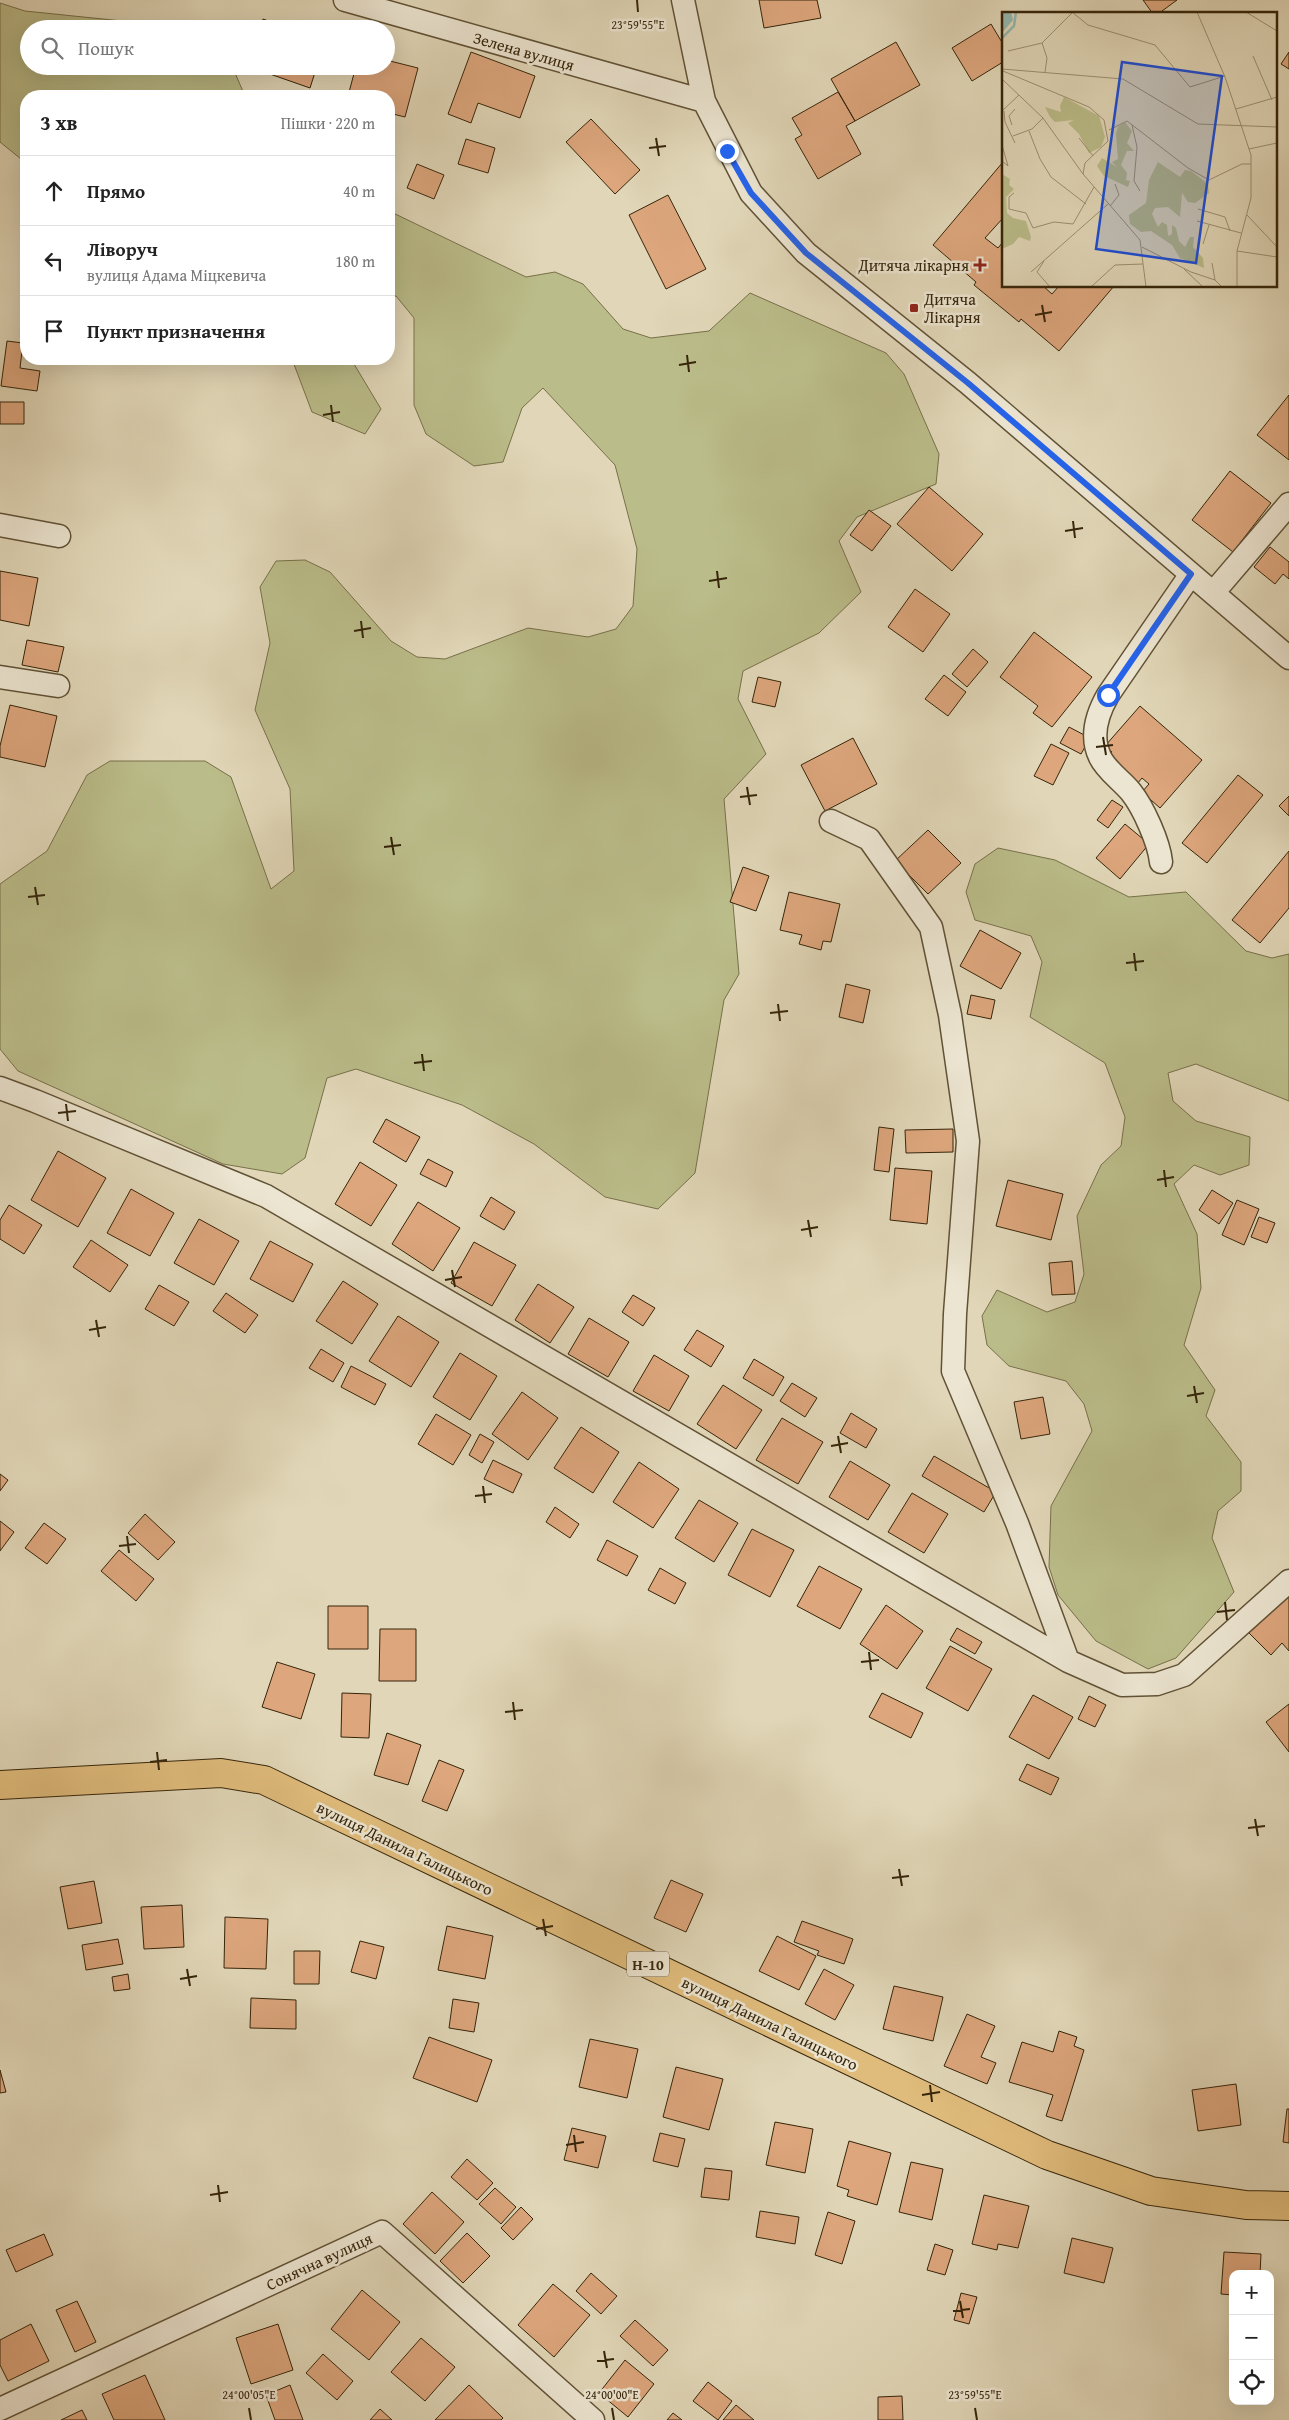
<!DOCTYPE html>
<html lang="uk">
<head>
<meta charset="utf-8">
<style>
  :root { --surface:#fff; --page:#f2f2f2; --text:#222; --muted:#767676; --line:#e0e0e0 }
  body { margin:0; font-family:"Gentium Book Plus",serif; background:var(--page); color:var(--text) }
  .controls { position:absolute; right:15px; bottom:15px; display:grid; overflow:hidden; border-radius:10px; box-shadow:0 5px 20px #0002 }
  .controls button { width:45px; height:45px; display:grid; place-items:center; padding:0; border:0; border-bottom:1px solid var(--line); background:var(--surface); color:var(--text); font:25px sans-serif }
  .stop { position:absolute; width:15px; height:15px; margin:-11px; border:4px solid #2563eb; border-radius:50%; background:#fff }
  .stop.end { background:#2563eb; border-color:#fff; box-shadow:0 1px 5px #0008 }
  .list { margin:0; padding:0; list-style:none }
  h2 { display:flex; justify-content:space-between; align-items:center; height:65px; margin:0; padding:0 20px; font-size:21px }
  h2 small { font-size:16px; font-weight:400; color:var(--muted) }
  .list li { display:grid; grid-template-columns:32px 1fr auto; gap:15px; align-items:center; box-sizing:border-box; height:70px; padding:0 20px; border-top:1px solid var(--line) }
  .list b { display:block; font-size:19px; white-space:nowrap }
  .list p { margin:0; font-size:16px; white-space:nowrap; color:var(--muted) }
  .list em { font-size:16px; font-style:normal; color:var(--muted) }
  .icon { flex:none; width:28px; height:28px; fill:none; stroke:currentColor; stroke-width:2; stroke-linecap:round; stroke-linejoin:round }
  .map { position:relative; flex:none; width:1289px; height:2420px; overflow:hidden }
  .search { position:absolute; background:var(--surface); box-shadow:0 5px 20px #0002; left:20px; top:20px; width:375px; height:55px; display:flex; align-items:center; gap:12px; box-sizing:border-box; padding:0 18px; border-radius:28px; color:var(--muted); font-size:19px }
  .panel { position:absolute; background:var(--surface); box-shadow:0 5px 20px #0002; left:20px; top:90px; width:375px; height:275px; border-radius:20px }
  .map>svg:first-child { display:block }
  .green { fill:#babc89; stroke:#78704a }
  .building { fill:#dda67d; stroke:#36250a }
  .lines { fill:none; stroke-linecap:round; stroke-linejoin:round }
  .minor-casing { stroke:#615236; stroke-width:25 }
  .major-casing { stroke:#36250a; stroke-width:30 }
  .minor { stroke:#ece5d1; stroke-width:22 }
  .major { stroke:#e0bc7c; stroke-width:28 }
  .route { stroke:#2563eb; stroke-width:6 }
  .ticks { fill:none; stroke:#36250a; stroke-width:2 }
  .poi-dot { fill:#8f2418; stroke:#ece5d1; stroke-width:2 }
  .labels { text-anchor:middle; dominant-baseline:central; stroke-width:5; stroke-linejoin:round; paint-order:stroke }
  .shield { fill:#ece5d1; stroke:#6d5f46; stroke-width:1 }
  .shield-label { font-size:15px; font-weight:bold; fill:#36250a }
  .street-label { font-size:16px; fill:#36250a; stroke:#ece5d1 }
  .poi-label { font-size:16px; fill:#36250a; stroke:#ece5d1; text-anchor:end }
  .inset-river { fill:none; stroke:#94b9b1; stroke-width:2.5 }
  .inset-road { fill:none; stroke:#9d9072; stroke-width:1 }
  .view { fill:#1d4ed8; fill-opacity:0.15; stroke:#1d4ed8; stroke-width:2.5 }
  .inset-edge { fill:none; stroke:#36250a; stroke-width:2.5 }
  .ticks-label { font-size:12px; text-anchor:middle; fill:#36250a; stroke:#ece5d1; stroke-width:5; stroke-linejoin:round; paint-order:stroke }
</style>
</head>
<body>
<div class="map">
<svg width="1289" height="2420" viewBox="0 0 1289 2420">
  <rect width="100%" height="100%" fill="#e1d7b8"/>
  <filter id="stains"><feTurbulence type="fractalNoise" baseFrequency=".004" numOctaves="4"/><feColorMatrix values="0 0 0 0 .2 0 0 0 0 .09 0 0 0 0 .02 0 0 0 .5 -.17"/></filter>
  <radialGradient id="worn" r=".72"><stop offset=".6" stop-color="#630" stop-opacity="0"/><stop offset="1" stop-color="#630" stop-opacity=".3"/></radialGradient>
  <path class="green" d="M0,3l25,8 175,18h-171v37h203l13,30h-219v67l-26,-21z
    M389,211l137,66 29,-5 28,12 40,45 28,9 58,-7 41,-38 136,60 18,21 35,80 -3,30 -79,33 -18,24 22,51 -42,41 -76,38 -5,28 28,55 -42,45 15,175 -15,26 -29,173 -37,36 -53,-12 -71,-53 -72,-39 -106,-36 -29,9 -22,80 -23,16 -59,-10 -205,-93 -18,-22v-165l47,-33 40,-76 23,-14h95l26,16 40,112 23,-18 -4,-82 -35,-79 15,-67 -10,-56 16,-26 29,-1 25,12 61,69 26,16 28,2 83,-31 60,9 28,-8 17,-23 4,-57 -22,-84 -72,-77 -21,20 -19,54 -29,4 -48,-32 -12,-29v-87l-18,-22 -7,1z
    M292,359h59l30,50 -16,25 -53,-22z
    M998,848l57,12 74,37 57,-5 60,59 26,7 17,-4v147l-93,-37 -28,9 5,28 23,20 54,16 -1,28 -29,10 -26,-10 -20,19 23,50 4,54 -17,57 31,45 -9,26 35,46v29l-23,20 -6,27 22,54 -58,66 -28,11 -52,-28 -38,-46 -9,-28 2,-61 41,-75 -8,-27 -18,-23 -57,-15 -22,-21 -5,-29 15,-26 50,22 28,-10 9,-28 -7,-58 24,-51 20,-19 4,-29 -20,-54 -75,-46 12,-55 -11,-26 -56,-16 -9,-28 9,-28z"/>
  <path class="building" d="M759,0h58l4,18 -57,10z
    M1143,0h34l-19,14h-5z
    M263,19l27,10h-30z
    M991,24l12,20v18l-31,19 -20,-33z
    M896,42l24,43 -65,36 -24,-42z
    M471,52l64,24 -15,42 -42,-15 -7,20 -23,-9z
    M1289,52v17l-8,-5z
    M386,60l32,8 -13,49 -16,-4v-17h-41l8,-30h30z
    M247,66h70l-7,22z
    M838,92l17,29 -9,5 15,28 -43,25 -23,-40 7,-4 -10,-17z
    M591,119l49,51 -25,24 -49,-52z
    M466,139l29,9 -7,25 -30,-9z
    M1003,162v56l-18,20 13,10 5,-6v44h40l9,8 7,-8h55l-55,65 -38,-32 -2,3 -45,-37 2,-3 -43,-37z
    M417,164l27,11 -10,24 -27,-11z
    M668,195l38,74 -40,20 -37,-74z
    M7,341l16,2 -3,25 20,3 -3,20 -36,-5z
    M1289,395v65l-32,-25z
    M0,402h24v22h-24z
    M1230,471l41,32 -38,49 -41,-32z
    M929,487l54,47 -31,37 -55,-47z
    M869,510l22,16 -19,25 -22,-16z
    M1270,547l19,15v17l-6,-5 -8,10 -21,-17z
    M0,571l38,7 -9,48 -29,-6z
    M915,589l35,25 -27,38 -35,-25z
    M1034,632l58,45 -40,50 -19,-14 5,-7 -38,-29z
    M27,640l37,7 -6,25 -36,-7z
    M973,649l15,13 -21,25 -15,-13z
    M944,675l22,17 -18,24 -23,-17z
    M758,677l23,5 -6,25 -23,-5z
    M10,705l47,11 -12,51 -45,-10v-11z
    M1140,706l62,54 -42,48 -18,-16 7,-8 -7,-6 -5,6 -30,-27 5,-5 -7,-6z
    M1069,727l21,11 -9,16 -21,-11z
    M853,738l24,46 -52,27 -24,-46z
    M1051,744l18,9 -16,32 -19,-9z
    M1238,775l25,20 -56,68 -25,-20z
    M1289,796v20l-10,-10z
    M1112,800l11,7 -15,21 -11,-8z
    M1125,824l24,20 -29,35 -24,-21z
    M928,830l33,33 -33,31 -33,-33z
    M1289,851v57l-29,35 -28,-23z
    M743,867l26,9 -13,35 -26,-9z
    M789,892l51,12 -9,38 -8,-1 -2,9 -22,-6 3,-9 -22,-5z
    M980,930l41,23 -20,36 -41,-23z
    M846,984l24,6 -7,33 -24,-6z
    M971,995l24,5 -4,19 -24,-5z
    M386,1119l34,18 -14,25 -33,-20z
    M879,1127l15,2 -5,43 -15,-2z
    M953,1129v23l-47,1 -1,-23z
    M58,1151l48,27 -28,49 -47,-27z
    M428,1159l25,13 -7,15 -26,-13z
    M360,1162l37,23 -26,41 -36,-22z
    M895,1168l37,3 -5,53 -37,-4z
    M1008,1180l55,14 -12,46 -55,-14z
    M131,1189l43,24 -24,43 -43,-23z
    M1212,1190l21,13 -14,21 -20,-14z
    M491,1197l24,15 -11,18 -24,-14z
    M1237,1200l22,9 -15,36 -22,-10z
    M418,1202l42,26 -27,43 -41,-27z
    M9,1205l33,20 -18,29 -24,-15v-19z
    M1259,1217l16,6 -8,20 -16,-6z
    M199,1219l40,22 -25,44 -40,-22z
    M91,1240l37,25 -18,27 -37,-25z
    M270,1241l43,23 -20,38 -43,-23z
    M474,1242l42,23 -24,41 -41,-23z
    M1072,1261l3,33 -23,1 -3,-32z
    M343,1281l35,23 -26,40 -36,-23z
    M538,1284l36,23 -24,36 -35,-23z
    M159,1285l30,17 -15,24 -29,-17z
    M226,1293l32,22 -13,18 -32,-22z
    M633,1295l22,13 -12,18 -21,-14z
    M398,1316l41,26 -28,45 -42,-26z
    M589,1318l40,24 -21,35 -40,-23z
    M697,1330l27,16 -13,21 -27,-17z
    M321,1349l23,14 -11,19 -24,-14z
    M460,1353l37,23 -27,44 -37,-23z
    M654,1355l35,21 -20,35 -36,-20z
    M754,1359l30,18 -11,19 -30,-18z
    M351,1366l35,18 -11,21 -34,-18z
    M792,1383l25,15 -12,19 -25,-16z
    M723,1385l39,25 -26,39 -39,-25z
    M522,1392l36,26 -30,42 -36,-26z
    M1043,1397l7,37 -29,5 -7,-37z
    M851,1413l26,16 -11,19 -26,-15z
    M436,1414l35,21 -18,30 -35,-21z
    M782,1418l41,24 -25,42 -42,-24z
    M581,1427l38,25 -26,41 -39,-25z
    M480,1434l14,8 -12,21 -13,-8z
    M934,1456l62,36 -12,20 -62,-36z
    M493,1460l29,14 -9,19 -29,-14z
    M850,1461l40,24 -22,35 -39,-23z
    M639,1462l40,27 -26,39 -40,-26z
    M0,1474l8,6 -8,11z
    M912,1493l36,21 -24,39 -36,-21z
    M699,1500l39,23 -24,39 -39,-24z
    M555,1507l24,17 -9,14 -24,-16z
    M145,1514l30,28 -17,18 -30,-27z
    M0,1521l14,11 -14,19z
    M44,1523l22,16 -19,25 -22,-16z
    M752,1529l42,21 -24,47 -42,-22z
    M607,1540l31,16 -11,20 -30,-16z
    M119,1550l35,29 -18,22 -35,-30z
    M819,1566l43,23 -22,40 -43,-23z
    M660,1568l26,15 -11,21 -27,-14z
    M1289,1595v56l-7,-8 -11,12 -22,-22z
    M886,1605l37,26 -26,38 -37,-25z
    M328,1606h40v43h-40z
    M957,1628l25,14 -7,12 -25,-14z
    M380,1629h36v52h-37z
    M950,1646l42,23 -24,42 -42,-23z
    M277,1662l38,12 -14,45 -39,-12z
    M342,1693l29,1 -2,44 -28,-1z
    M882,1693l41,20 -12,25 -42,-21z
    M1033,1695l40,22 -24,42 -40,-22z
    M1089,1696l17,9 -11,22 -17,-8z
    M1289,1704v48l-23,-30z
    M387,1733l34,12 -13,40 -34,-10z
    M439,1760l25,10 -17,41 -25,-10z
    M1027,1764l32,14 -8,17 -32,-15z
    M671,1880l32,14 -17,38 -32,-14z
    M94,1881l8,42 -34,6 -8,-42z
    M182,1905l2,42 -40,2 -3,-42z
    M225,1917l43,2 -2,50 -42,-1z
    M802,1921l51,18 -9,25 -27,-9 2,-4 -25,-9z
    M447,1926l46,10 -8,43 -47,-9z
    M777,1936l39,20 -17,34 -40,-19z
    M118,1939l5,25 -37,6 -4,-25z
    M360,1941l24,6 -8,32 -25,-7z
    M294,1951h26l-1,33h-25z
    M824,1969l30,16 -19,35 -30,-16z
    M128,1974l2,15 -16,2 -2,-14z
    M894,1986l49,11 -10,44 -50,-12z
    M251,1998l45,2v29l-46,-1z
    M453,1999l26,4 -5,29 -25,-4z
    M967,2014l28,12 -14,31 15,6 -9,21 -43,-18z
    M1059,2031l18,6 -3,9 10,4 -22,71 -16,-5 7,-21 -44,-13 13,-40 31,10z
    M429,2037l63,23 -15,42 -64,-24z
    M590,2039l48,10 -11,49 -48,-11z
    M676,2067l47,12 -14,51 -46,-13z
    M0,2070l6,22 -6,1z
    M1236,2084l5,41 -43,6 -6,-41z
    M1287,2109h2v34l-6,-1z
    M775,2122l38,7 -8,44 -39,-8z
    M572,2128l34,8 -8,32 -34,-8z
    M660,2133l25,6 -7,28 -25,-6z
    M849,2141l42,12 -14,52 -30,-9 2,-6 -12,-4z
    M467,2159l26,24 -16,17 -26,-23z
    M911,2162l32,7 -11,51 -33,-8z
    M705,2168l27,3 -3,29 -28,-3z
    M495,2188l21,19 -15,17 -22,-20z
    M432,2192l32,30 -29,32 -32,-30z
    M984,2195l45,11 -11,42 -20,-4 -1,6 -25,-6z
    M521,2207l12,12 -20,21 -12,-12z
    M760,2211l39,6 -4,27 -39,-7z
    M828,2212l27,9 -13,43 -27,-9z
    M467,2233l23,23 -27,27 -23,-22z
    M44,2234l9,21 -37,17 -10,-22z
    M1072,2238l41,10 -9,35 -40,-10z
    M935,2244l18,6 -8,25 -18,-5z
    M1224,2252l37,2 -1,20h-27v21l-12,-1z
    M591,2273l26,23 -16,18 -25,-23z
    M553,2284l37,31 -36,42 -36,-32z
    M362,2290l38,32 -31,38 -38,-31z
    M961,2293l16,4 -8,27 -15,-4z
    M77,2301l19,41 -21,10 -19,-42z
    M635,2320l33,30 -15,16 -33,-30z
    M31,2324l18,37 -41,20 -8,-16v-25z
    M278,2324l15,46 -42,14 -15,-46z
    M421,2338l34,29 -30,34 -34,-29z
    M323,2354l30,27 -16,19 -31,-27z
    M625,2360l29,24 -26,33 -29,-24z
    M145,2375l20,45h-51l-12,-26z
    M708,2382l24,19 -14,19 -25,-19z
    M290,2385l13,35h-28l-9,-25z
    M469,2385l34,33 -2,2h-66z
    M902,2396l1,24h-25v-23z
    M736,2405l18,15h-31z
    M380,2409l12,11h-22z
    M82,2410l5,10h-26z
    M673,2413l9,7h-15z"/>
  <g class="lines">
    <defs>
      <path id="minor" d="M345,0l359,101
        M683,0l21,101 47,92 55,60 162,130 321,275
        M0,525l59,11
        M1213,593l76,-89
        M0,677l58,9
        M831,821l38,18 62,88 19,88 18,126 -13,173 -2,57 64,152 51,138
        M1161,862c-2,-20 -18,-55 -30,-70 -9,-11 -25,-22 -31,-35 -10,-21 -3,-43 8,-62l83,-121
        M0,1088l35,13 231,95 802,465 54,24 35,-1 27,-9 105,-94
        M0,2409l382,-177 211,188"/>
      <path id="major" d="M0,1785l221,-12 43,7 783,375 104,36 95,14 43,1"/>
    </defs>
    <use href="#minor" class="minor-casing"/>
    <use href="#major" class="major-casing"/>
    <use href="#minor" class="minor"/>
    <use href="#major" class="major"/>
  </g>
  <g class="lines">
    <path class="route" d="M727,151l24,42 55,60 162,130 223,191 -83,121"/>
  </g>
  <path class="ticks" d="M637,0l1,12M656,138l3,18M649,148l17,-2M1042,305l3,17M1035,315l17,-3M687,355l2,17M679,365l17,-3M331,405l2,17M323,415l17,-3M1073,521l2,17M1065,531l18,-3M717,571l2,17M709,581l18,-3M361,621l2,17M354,631l17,-3M1103,737l3,18M1096,747l17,-2M747,787l3,18M740,797l17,-2M391,837l3,18M384,847l17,-2M35,887l3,18M28,897l17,-2M1134,953l2,18M1126,963l18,-2M778,1004l2,17M770,1013l18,-2M422,1054l2,17M414,1063l18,-2M66,1104l2,17M58,1113l18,-2M1164,1170l2,17M1157,1180l17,-3M808,1220l3,17M801,1230l17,-3M452,1270l3,17M445,1280l17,-3M96,1320l3,17M89,1330l17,-3M1194,1386l3,17M1187,1396l17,-3M838,1436l3,17M831,1446l17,-3M483,1486l2,17M475,1496l17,-2M127,1536l2,17M119,1546l17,-2M1225,1602l2,18M1217,1612l18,-2M869,1652l2,18M861,1662l18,-2M513,1702l2,18M505,1712l18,-2M157,1752l2,18M150,1762l17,-2M1255,1819l3,17M1248,1828l17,-2M899,1869l3,17M892,1878l17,-2M543,1919l3,17M536,1929l17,-3M187,1969l3,17M180,1979l17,-3M930,2085l2,17M922,2095l18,-3M574,2135l2,17M566,2145l18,-3M218,2185l2,17M210,2195l18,-3M960,2301l3,17M953,2311l17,-2M604,2351l3,17M597,2361l17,-2M249,2408l2,12M612,2408l2,12M975,2408l2,12"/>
  <g class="poi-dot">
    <path d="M977.5 257.5h5v5h5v5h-5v5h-5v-5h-5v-5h5z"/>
    <rect x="909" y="303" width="10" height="10" rx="2.5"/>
  </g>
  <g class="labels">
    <rect class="shield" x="627" y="1951.5" width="42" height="25" rx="4"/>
    <g class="shield-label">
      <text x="648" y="1964">Н-10</text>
    </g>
    <g class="street-label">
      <text transform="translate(524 51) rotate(16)">Зелена вулиця</text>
      <text transform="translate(405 1848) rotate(26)">вулиця Данила Галицького</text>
      <text transform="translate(770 2023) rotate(26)">вулиця Данила Галицького</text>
      <text transform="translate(319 2261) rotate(-25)">Сонячна вулиця</text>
    </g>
    <g class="poi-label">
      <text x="969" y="265">Дитяча лікарня</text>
      <text x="924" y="299" text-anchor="start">Дитяча<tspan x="924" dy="18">Лікарня</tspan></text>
    </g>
  </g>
  <g transform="translate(1002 12)">
    <rect width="275" height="275" fill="#e1d7b8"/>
    <path d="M62,85l35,19 6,21 -4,10 -12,6 -10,-19 -11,-11 6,-3 -19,2 -5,-5 -5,-10 16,5 -1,-6zM123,110l7,9 -5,12 7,8h-7l-6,14 6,8 -1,7 4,1 -2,6 -24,-11 -7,-10 5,-8 15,9 -5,-5 6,-3 -2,-25 2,-7zM156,150l22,15 5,-7 6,1 17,13 1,9 -14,10 -7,-1 -6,-9 -2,24 -12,-10 -13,1 -3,6 6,13 4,-5 5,3 1,11 4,-2v-9l4,3 3,13 6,6 5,-10h4l-1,10 10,11 1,10 -24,-10 -8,-13 -21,-14 -10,1 -11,-8 -1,-9 17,-12 3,-23zM0,162l8,5 -1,6 5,4 -8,8 1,16 6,5 13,3 5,16 -1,4 -11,-4 -6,7 -11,5z" fill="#babc89"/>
    <path d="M0,0h9l2,8 -11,13z" fill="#94b9b1"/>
    <path class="inset-river" d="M0,26l12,-12 2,-14"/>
    <path class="inset-road" d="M70,0l16,13 67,20 35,42 35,-11M195,0l28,65 26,78v43l-14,53v36M244,0l31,19M6,39l34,-8M251,44l19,44M0,57l121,10 75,45 79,3M1,59l86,36 15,13 4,21 -23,22 -2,11 57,66 6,47M43,60l2,-14 -5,-15 31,-31M0,67l41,39 40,56M234,97l41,-12M0,99l17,-16M2,99l1,11 10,21M10,113l-3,-9 6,-7M130,113l5,22 -3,34 6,10M107,118l18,-9 61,47 21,12 33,-16h9M27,119l11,28 11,18 35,27M11,124l19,-7 11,-11M77,126l14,18M0,133l6,21 -6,-5M247,137l28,-6M12,181l-5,4v12l17,4 7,15 21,-6 19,2 21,-37M108,194l9,-11 -4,-11M196,197l27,8 5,14M245,203l30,32M195,209l44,12M201,232l6,-19M140,235l49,25 24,8 7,7M235,239l40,6M42,249l-7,11 13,15M210,251l3,17M182,257l19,18M29,260l77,-68M89,275l24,-22 28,-1"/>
    <path class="view" d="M120,50l100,14 -26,187 -100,-14z"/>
    <rect width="275" height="275" class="inset-edge"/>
  </g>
  <g class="ticks-label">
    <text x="638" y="29">23°59'55"E</text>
    <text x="249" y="2399">24°00'05"E</text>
    <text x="612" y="2399">24°00'00"E</text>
    <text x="975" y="2399">23°59'55"E</text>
  </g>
  <rect width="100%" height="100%" filter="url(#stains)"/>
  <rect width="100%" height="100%" fill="url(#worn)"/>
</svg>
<div class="controls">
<button>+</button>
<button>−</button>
<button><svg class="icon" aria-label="locate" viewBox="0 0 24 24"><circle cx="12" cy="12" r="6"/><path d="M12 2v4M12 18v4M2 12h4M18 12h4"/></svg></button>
</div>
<div class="stop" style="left:1108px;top:695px"></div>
<div class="stop end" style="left:727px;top:151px"></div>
<div class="search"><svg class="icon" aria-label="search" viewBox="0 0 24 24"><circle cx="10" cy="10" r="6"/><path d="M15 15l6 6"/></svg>Пошук</div>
<section class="panel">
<h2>3 хв<small>Пішки · 220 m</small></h2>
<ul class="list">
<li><svg class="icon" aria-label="ahead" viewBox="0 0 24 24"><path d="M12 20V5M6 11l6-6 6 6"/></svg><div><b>Прямо</b></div><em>40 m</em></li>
<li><svg class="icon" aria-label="left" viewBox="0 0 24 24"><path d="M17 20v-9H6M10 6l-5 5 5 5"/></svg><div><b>Ліворуч</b><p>вулиця Адама Міцкевича</p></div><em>180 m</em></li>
<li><svg class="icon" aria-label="arrive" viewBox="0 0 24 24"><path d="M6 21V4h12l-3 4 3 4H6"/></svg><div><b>Пункт призначення</b></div></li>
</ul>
</section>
</div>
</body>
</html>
